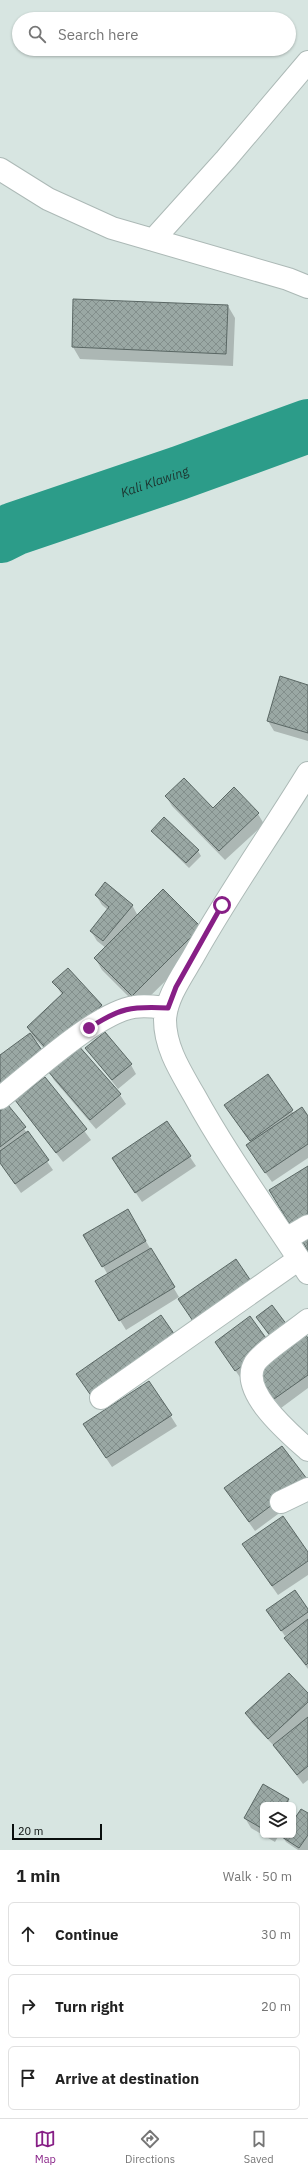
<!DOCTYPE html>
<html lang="en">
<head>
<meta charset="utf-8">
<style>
  :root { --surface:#fff; --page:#f2f2f2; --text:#222; --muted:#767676; --line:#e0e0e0; --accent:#871f86 }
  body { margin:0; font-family:"IBM Plex Sans",sans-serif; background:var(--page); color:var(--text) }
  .controls { position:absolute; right:12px; bottom:12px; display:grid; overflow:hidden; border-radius:6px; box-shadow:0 1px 3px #0004 }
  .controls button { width:36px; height:36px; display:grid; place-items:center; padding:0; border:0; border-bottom:1px solid var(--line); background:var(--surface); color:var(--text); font:20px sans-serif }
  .scale { position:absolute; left:12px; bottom:10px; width:90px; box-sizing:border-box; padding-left:4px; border:2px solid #090e0d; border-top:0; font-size:11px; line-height:14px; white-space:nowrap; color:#090e0d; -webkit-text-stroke:3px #d7e5e1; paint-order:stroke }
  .stop { position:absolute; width:12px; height:12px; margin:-9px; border:3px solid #871f86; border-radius:50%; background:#fff }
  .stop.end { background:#871f86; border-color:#fff; box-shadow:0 1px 4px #0008 }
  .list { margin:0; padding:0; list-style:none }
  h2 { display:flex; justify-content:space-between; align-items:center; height:52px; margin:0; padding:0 16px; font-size:17px }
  h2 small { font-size:13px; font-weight:400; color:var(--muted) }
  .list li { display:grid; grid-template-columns:26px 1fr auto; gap:12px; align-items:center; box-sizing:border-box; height:64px; margin:0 8px 8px; padding:0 8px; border:1px solid var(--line); border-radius:6px }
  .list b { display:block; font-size:15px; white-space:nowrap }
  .list em { font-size:13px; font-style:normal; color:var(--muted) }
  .icon { flex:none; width:22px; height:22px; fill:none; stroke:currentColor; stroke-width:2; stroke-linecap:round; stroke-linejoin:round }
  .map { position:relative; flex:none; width:308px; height:1850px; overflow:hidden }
  .search { position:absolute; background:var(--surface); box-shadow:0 1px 3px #0004; left:12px; right:12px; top:12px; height:44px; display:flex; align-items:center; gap:10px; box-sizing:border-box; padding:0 14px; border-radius:22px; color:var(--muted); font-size:15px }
  .sheet { height:268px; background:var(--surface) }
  nav { display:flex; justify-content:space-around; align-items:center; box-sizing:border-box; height:56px; border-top:1px solid var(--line); background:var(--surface); font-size:11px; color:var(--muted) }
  nav a { display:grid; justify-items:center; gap:2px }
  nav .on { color:var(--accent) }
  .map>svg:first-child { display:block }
  .shadow { fill:#0003 }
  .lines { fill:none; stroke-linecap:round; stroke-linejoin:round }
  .river { stroke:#2c9c89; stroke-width:54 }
  .building { fill:url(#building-cross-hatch); stroke:#5a6764 }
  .minor-casing { stroke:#acb9b6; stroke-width:24 }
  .minor { stroke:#fff; stroke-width:22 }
  .route { stroke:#871f86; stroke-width:5 }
  .labels { text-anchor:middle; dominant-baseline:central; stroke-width:3; stroke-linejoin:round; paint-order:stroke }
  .water-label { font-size:13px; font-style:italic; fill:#1d3530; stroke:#d7e5e1 }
</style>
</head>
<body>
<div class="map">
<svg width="308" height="1850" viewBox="0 0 308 1850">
  <defs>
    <pattern id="building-cross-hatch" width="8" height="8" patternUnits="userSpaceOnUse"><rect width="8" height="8" fill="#9aa8a4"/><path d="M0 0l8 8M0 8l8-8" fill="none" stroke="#838f8c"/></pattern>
  </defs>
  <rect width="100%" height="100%" fill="#d7e5e1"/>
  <path class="shadow" d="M74,300l154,6 7,12 -2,48 -153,-7 -7,-12z
    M308,686v55l-34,-10 -6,-10z
    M166,796l47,13 45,5 6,10 -39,36 -53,-54z
    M153,831l45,20 3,5 -12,12 -33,-32z
    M96,895l36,10 6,11 69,24 -68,67 -37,-37 -7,-12 11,-10 -9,-7 -6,-10 17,-21 -6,-5z
    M68,969l34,36 5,10 -31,29 44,51 6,9 -30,25 -42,-49 -7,-11 -47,-13 46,1 11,5 -24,-25 -5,-10 34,-32 -8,-13z
    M86,1048l45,17 5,9 -18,15z
    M267,1075l27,39 14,4v40l-36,24 -19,-27 -2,-12 -26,-37z
    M45,1078l46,62 -28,22 -47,-61z
    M8,1106l45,64 -32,23 -21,-31v-49z
    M190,1157l6,9 -54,36 -23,-34z
    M128,1211l51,86 -53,33 -24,-39 6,-16 -23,-40z
    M308,1339v49l-27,20 -20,-27 -19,-1 -26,-37 54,3z
    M149,1382l28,44 -65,41 -22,-33z
    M225,1489l83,3 -53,39z
    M308,1553v22l-30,20 -29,-41z
    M308,1611v58l-23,-30 7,-6 -1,-1 -6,4 -14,-20z
    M308,1695v85l-5,4 -28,-37 -23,-24 -6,-10z
    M263,1786l25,14 3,5h-28v30l-12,-7 -6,-10z
    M308,1814v36h-10l-12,-8 -3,-5 2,-2h8v-12z
    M263,1835h16l-4,7z"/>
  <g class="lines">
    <path class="river" id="s1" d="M0,536l14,-7 165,-56 129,-47"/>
  </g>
  <path class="building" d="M73,299l155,6 -2,49 -154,-7z
    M280,676l28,9v48l-41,-12z
    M184,778l29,30 21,-21 25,26 -40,38 -54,-55z
    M164,817l35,33 -13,13 -35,-32z
    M105,882l28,23 -30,36 -13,-10 19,-24 -14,-12z
    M163,889l38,38 -69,69 -38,-38z
    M68,968l34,37 -52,48 -23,-26 36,-34 -11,-11z
    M105,1032l27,32 -20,16 -27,-32z
    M30,1033l16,23 -46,34v-35z
    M77,1044l44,50 -31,26 -43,-50z
    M268,1074l25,36 -43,31 -26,-36z
    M45,1077l42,52 -31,24 -41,-53z
    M8,1105l18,22 -26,20v-36z
    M302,1107l6,9v28l-43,29 -19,-28z
    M167,1121l24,35 -56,37 -23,-35z
    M28,1131l21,29 -34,24 -15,-21v-12z
    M308,1166v50l-17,10 -22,-36z
    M128,1209l18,32 -44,26 -19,-32z
    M308,1239v12l-5,-9z
    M151,1248l24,39 -56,34 -24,-40z
    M236,1259l17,25 -58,40 -17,-25z
    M272,1305l18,24 -16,12 -18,-24z
    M161,1315l16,23 -85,59 -16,-23z
    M250,1316l21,29 -36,26 -20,-29z
    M305,1334l3,4v37l-34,24 -20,-28z
    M149,1381l23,34 -66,43 -23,-34z
    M282,1446l25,33 -58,43 -25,-34z
    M283,1516l25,36v9l-36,25 -30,-42z
    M295,1590l13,19v3l-27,19 -15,-21z
    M308,1619v44l-2,2 -22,-27z
    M289,1673l19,20v9l-40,37 -23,-26z
    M308,1717v49l-11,9 -24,-30z
    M263,1784l26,15 -4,6h-22v24l-19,-11z
    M301,1809l7,4v22l-9,13 -17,-11 1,-2h10v-14z"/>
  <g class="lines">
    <defs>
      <path id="minor" d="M0,169l48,30 64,29 176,51 20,8
        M153,240l73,-81 82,-97
        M308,773c-38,62 -80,121 -115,184 -11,19 -27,41 -28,63 0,28 16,52 29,75 34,62 76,119 114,178
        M0,1098c32,-25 96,-85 134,-91 11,-2 23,0 33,1
        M286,1239l22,-13
        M308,1320c-11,9 -47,33 -53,43 -17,28 35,71 53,87
        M101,1398l198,-139
        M281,1502l27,-13"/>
    </defs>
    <use href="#minor" class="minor-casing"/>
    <use href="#minor" class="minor"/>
  </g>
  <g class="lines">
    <path class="route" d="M89,1028c31,-20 42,-22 79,-20l8,-21 46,-82"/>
  </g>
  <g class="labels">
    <g class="water-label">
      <text stroke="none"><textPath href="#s1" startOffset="164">Kali Klawing</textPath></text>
    </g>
  </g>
</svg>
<div class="controls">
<button><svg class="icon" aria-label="layers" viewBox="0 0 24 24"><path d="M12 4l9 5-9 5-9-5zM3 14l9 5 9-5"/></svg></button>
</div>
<div class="scale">20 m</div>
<div class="stop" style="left:222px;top:905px"></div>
<div class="stop end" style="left:89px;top:1028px"></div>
<div class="search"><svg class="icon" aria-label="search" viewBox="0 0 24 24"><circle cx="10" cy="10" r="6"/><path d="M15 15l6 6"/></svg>Search here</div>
</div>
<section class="sheet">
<h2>1 min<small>Walk · 50 m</small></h2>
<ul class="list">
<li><svg class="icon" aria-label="ahead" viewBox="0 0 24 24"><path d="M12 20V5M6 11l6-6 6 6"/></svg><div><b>Continue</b></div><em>30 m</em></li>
<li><svg class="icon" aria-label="right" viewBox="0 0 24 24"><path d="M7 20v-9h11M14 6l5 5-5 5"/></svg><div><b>Turn right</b></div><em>20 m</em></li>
<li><svg class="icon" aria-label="arrive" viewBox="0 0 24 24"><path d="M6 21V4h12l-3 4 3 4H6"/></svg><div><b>Arrive at destination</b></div></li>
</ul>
</section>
<nav>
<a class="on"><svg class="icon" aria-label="map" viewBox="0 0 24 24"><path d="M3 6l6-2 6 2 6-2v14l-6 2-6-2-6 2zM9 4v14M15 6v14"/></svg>Map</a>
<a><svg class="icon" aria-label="directions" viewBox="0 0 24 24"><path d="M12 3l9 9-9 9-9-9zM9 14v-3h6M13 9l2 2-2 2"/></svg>Directions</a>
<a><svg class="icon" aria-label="saved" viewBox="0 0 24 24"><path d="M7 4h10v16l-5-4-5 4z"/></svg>Saved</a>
</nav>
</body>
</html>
